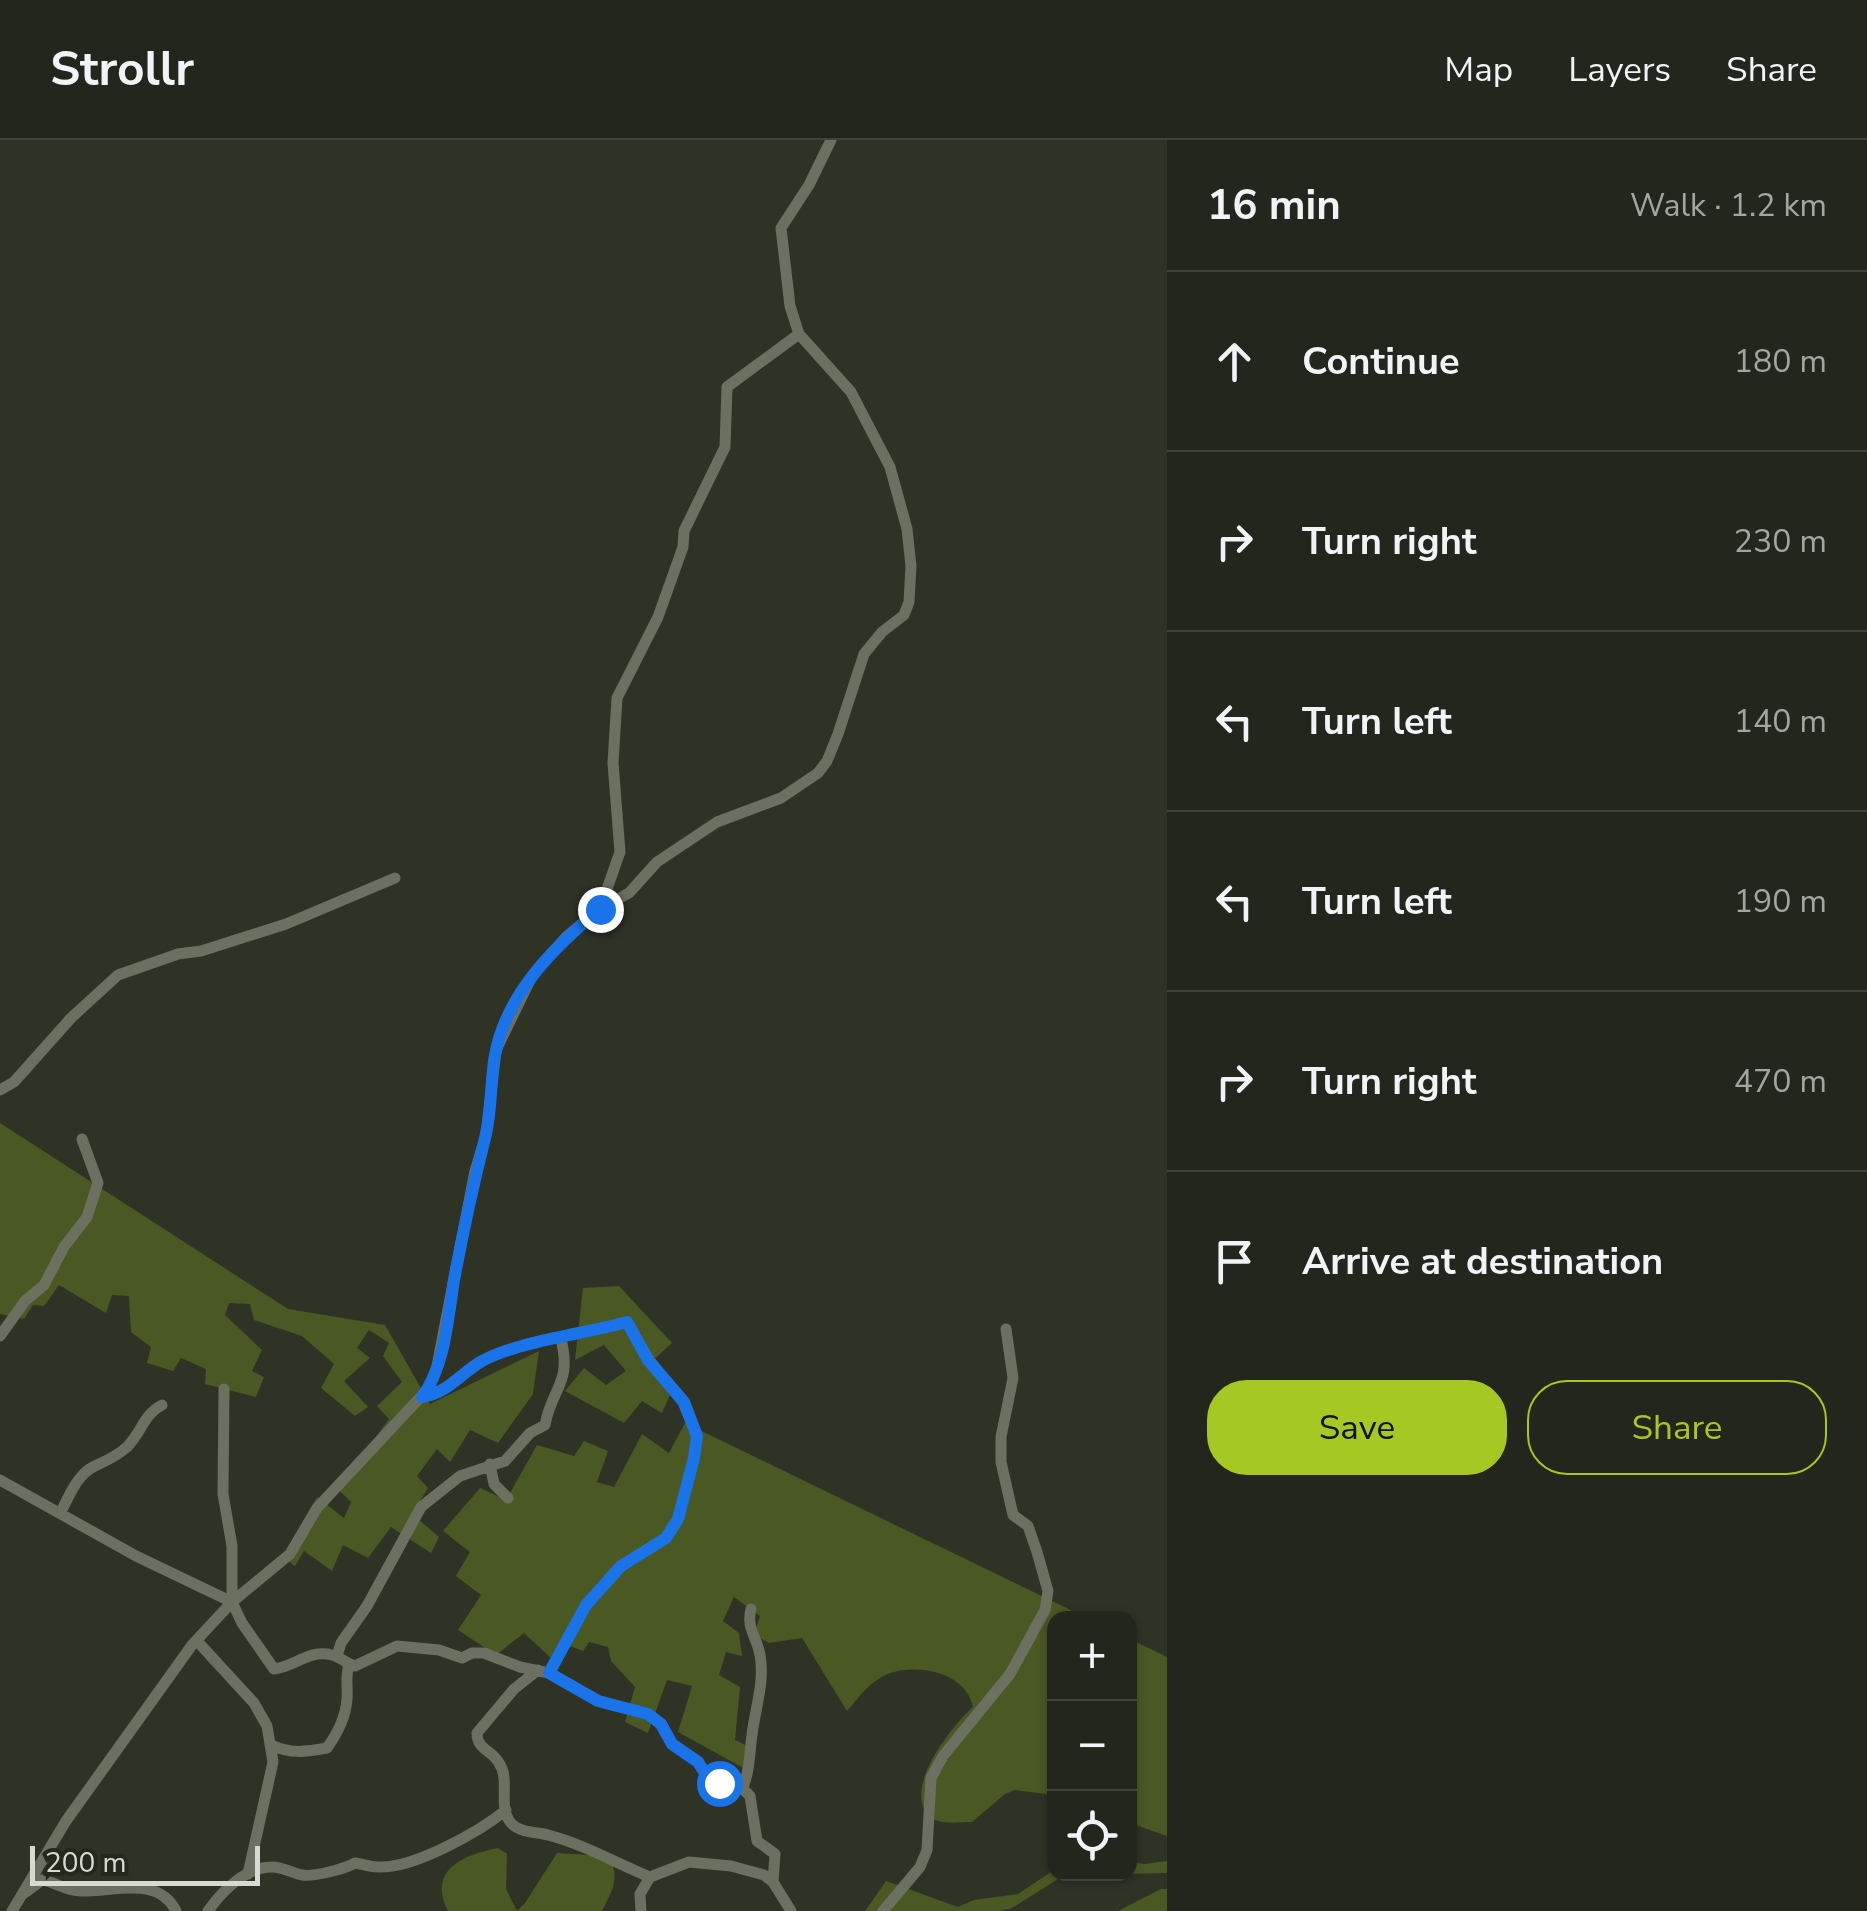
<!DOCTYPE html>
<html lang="en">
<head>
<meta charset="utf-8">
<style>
  :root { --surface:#23261c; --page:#2f3229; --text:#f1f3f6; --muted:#a3a5a3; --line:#40433b; --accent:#a5c823 }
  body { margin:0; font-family:"Nunito Sans",sans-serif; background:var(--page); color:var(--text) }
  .controls { position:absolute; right:30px; bottom:30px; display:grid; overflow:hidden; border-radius:20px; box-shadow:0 2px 8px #0004 }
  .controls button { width:90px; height:90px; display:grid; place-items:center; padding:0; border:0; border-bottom:2px solid var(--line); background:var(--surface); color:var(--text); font:50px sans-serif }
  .scale { position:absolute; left:30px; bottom:25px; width:230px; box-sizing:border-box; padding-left:10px; border:5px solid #d7dad1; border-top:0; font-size:28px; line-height:35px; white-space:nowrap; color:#d7dad1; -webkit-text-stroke:8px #25291c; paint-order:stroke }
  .stop { position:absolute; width:30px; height:30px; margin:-22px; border:8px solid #1a73e8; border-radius:50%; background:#fff }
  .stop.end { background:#1a73e8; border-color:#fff; box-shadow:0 2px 10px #0008 }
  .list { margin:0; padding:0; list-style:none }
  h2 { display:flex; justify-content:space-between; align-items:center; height:130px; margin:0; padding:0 40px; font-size:42px }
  h2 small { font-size:32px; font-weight:400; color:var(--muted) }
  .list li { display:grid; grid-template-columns:65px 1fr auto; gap:30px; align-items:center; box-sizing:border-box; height:180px; padding:0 40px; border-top:2px solid var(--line) }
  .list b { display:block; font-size:38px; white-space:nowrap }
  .list em { font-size:32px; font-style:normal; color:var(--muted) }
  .actions { display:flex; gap:20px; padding:30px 40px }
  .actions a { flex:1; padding:22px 0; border:2px solid var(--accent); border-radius:40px; text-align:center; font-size:35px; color:var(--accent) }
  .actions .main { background:var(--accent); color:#111 }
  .icon { flex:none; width:55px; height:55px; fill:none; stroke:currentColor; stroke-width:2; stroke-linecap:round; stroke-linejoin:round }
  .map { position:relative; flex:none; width:1167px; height:1771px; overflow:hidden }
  header { display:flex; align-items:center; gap:60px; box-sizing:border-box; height:140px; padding:0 50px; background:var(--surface); border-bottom:2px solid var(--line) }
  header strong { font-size:48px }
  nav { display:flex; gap:55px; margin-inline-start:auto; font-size:35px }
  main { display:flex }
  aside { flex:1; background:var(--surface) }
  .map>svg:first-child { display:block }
  .green { fill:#4a5823 }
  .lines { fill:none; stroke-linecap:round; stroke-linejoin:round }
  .minor { stroke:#6b7061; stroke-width:11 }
  .route { stroke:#1a73e8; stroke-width:12 }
</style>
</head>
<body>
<header>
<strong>Strollr</strong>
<nav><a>Map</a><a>Layers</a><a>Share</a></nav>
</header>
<main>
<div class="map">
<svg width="1167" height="1771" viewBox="0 0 1167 1771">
  <rect width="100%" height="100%" fill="#2f3326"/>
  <path class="green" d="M0,983l288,186 97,16 45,79 109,-53 -6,43 -35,49 -28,-13 -20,32 -13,-13 -20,27 11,12 -16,26 27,23 -8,16 -40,-26 -23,31 -25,-13 -11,26 -28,-20 -9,15 -11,-8 33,-61 27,21 7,-16 -13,-13 51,-70 -12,-13 25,-24 -19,-26 6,-13 -20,-13 -12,18 13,10 -26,23 24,26 -13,9 -34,-28 13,-24 -32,-28 -48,-16 -4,-16 -21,-1 -4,12 37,35 -10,21 12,6 -8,20 -51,-13 1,-15 -25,-11 -8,13 -26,-8 4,-16 -20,-15 -2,-36 -17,-1 -6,18 -47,-28 -15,21 -11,-1 -9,14 -24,-5z
    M619,1146l53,57 -22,20 20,32 -8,18 -20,-12 -18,22 -59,-32 19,-23 22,17 20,-14 -22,-26 -29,15 8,-72z
    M685,1283l402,195h-33v177l-39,-5 -10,4 -33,28c-12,0 -31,3 -40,-4 -34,-25 21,-94 41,-111 -7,-35 -56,-44 -85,-33 -18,7 -29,23 -41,37l-45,-73 -33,5 -15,-8 6,-19 -26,-19 -11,24 16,12 3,23 -16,-4 -7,23 21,12 -5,53 19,9 -7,21 -69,-38 14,-46 -25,-6 -19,53 -23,-11 10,-35 -24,-26 -3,-14 -19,-5 -6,9 -21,-8 -10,16 -28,-26 -28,22 -38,-25 23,-35 -25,-19 14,-24 -27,-21 37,-43 26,12 31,-55 37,11 10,-15 24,10 -11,31 17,5 28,-53 27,19z
    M1130,1499l37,18v179l-37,-13z
    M498,1708l9,6 -1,35 11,22 8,-8 32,-50 34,2 21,9c7,18 -2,31 -10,47h-154c-21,-41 15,-56 50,-63z
    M1167,1721v12l-46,1h9v-12l15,2z
    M1054,1730v4h12l-54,34 -12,3h-135l21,-30 72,26 16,-7 44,-6z
    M1161,1749h6v22h-49z"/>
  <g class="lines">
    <path class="minor" d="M600,769l20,-57 -7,-89 4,-65 41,-81 25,-70 1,-16 41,-84 2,-60 72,-53
      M0,950l14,-8 57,-64 47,-43 60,-21 23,-3 85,-27 109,-46
      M0,1196l25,-35 19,-16 20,-38 23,-30 11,-34 -16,-44
      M224,1249l-1,105 9,52v56l10,21 32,46c21,-2 35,-20 58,-14 8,2 14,8 23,11l42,-20 42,4 23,8 10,-5h12l36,14 29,6 50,28 49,13 13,10 11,20 26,18 7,11 14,10 25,7 6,6 7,45 18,13 -2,28
      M422,1257c26,-4 39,-24 60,-36 37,-20 102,-27 145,-39l22,38 34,42 14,34 -3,22 -16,61 -12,19 -45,28 -35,39 -37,68
      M490,1324l4,20 14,14
      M0,1340l136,76 96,46
      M61,1372c7,-14 16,-37 32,-45 12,-6 23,-10 34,-20 15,-15 16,-32 35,-42
      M197,1501l57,62 13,23 6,36 -25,112
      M337,1516l4,-13 26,-37 54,-99 39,-31 45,-15 25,-28 15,-8c7,-38 27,-41 16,-86
      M538,1530l-24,19 -37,44c0,17 15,17 22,30 12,17 -2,44 12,60 9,10 26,9 37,12 35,9 68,28 102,42l39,-15 42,4 33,9 9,7 18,29
      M271,1605c19,9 35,7 56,3 10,-14 19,-32 20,-49 1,-12 -2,-22 2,-34
      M742,1650c8,-20 7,-34 10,-55 3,-26 13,-53 8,-80 -3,-18 -14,-26 -9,-46
      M23,1754l19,-14c14,2 23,11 39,11 33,1 77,-16 95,20
      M12,1771l54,-90 126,-176 40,-43 58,-48 27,-46 112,-120 7,-17 39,-200 11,-36 10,-85 36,-74 34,-39 34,-28 29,-16 28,-31 60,-40 64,-24 37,-25 9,-12 11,-27 26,-80 18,-22 22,-17 5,-13 2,-36 -4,-37 -17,-62 -39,-75 -52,-58 -9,-28 -9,-78 28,-43 22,-45
      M208,1771c14,-20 38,-44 64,-44 11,0 20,6 30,8 11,2 43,-6 53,-12 8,1 15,4 23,4 35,2 101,-35 128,-57
      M641,1771l-1,-17 10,-17
      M883,1771l37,-44 7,-17 4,-72 12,-22 67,-82 35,-64 3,-19 -11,-39 -9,-26 -15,-11 -12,-53v-25l12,-59 -7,-49"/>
  </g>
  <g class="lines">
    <path class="route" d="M600,769c-45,37 -94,85 -105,146 -5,28 -3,56 -10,83 -12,48 -22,94 -31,142 -6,38 -9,86 -32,117 26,-4 39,-24 60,-36 37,-20 102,-27 145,-39l21,38 36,42 13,34 -3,22 -16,61 -12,19 -45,28 -35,39 -37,68 49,28 50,13 13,10 11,20 26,18 7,11 14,10"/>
  </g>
</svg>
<div class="controls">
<button>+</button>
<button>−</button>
<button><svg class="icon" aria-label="locate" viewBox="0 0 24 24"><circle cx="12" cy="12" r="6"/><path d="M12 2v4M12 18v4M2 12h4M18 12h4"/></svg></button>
</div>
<div class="scale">200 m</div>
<div class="stop" style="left:719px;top:1643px"></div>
<div class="stop end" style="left:600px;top:769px"></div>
</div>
<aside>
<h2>16 min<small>Walk · 1.2 km</small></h2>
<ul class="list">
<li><svg class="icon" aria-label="ahead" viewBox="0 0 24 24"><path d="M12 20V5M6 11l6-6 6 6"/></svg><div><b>Continue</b></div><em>180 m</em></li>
<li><svg class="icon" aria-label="right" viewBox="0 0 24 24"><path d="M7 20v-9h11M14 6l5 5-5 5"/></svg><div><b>Turn right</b></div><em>230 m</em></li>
<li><svg class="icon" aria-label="left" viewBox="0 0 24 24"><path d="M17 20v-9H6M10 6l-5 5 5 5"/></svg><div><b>Turn left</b></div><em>140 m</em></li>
<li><svg class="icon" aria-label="left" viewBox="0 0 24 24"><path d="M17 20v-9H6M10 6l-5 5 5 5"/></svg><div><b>Turn left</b></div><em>190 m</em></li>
<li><svg class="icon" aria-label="right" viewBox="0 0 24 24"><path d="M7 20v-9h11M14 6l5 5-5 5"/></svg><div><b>Turn right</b></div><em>470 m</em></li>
<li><svg class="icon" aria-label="arrive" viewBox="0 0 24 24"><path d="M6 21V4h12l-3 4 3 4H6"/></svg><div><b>Arrive at destination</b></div></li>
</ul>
<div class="actions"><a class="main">Save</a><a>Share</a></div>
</aside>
</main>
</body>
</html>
